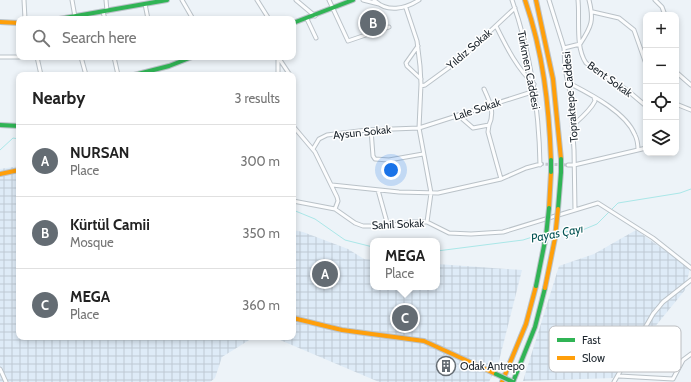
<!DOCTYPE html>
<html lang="en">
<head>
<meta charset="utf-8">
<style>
  :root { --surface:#fff; --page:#f6f6f6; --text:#222; --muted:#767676; --line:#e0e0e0; --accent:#646c73 }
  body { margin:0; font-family:Cabin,sans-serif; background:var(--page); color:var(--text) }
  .controls { position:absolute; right:12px; top:12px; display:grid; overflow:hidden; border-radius:8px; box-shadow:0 2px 6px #0003 }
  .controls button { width:36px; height:36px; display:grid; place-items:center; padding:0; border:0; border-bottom:1px solid var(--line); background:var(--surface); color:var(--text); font:20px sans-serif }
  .you { position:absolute; left:391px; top:170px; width:14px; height:14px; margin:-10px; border:3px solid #fff; border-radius:50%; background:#1a73e8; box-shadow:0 0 0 6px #1a73e833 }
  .badge { display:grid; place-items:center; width:26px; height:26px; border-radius:50%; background:var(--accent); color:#fff; font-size:13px; font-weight:700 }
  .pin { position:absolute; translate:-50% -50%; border:2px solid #fff; box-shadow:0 1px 4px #0006 }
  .popup { position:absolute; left:370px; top:238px; width:70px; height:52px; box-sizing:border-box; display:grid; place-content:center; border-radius:8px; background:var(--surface); filter:drop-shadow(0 1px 3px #0005); font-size:13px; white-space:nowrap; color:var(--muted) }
  .popup b { font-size:15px; color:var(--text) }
  .popup::after { content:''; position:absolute; left:50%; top:100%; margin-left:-8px; border:8px solid transparent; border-top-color:var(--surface) }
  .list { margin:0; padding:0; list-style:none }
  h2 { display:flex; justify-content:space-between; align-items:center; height:52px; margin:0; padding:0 16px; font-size:17px }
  h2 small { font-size:13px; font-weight:400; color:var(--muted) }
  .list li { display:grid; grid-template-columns:26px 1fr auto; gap:12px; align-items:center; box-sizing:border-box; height:72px; padding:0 16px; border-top:1px solid var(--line) }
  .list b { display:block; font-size:15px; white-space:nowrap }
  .list p { margin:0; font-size:13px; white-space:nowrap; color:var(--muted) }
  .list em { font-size:13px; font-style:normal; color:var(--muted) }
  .icon { flex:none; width:22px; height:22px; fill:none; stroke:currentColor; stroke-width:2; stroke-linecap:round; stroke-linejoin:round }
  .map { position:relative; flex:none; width:691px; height:382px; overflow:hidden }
  .search { position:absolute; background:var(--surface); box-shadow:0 2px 6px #0003; left:16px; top:16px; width:280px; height:44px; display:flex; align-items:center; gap:10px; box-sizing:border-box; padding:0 14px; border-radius:8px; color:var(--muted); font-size:15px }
  .panel { position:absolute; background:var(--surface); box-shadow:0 2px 6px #0003; left:16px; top:72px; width:280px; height:268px; border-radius:8px }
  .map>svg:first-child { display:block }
  .industrial { fill:url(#industrial-grid) }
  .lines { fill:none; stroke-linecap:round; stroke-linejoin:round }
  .stream { stroke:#aae7e8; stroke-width:1 }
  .street-tunnel { stroke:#c3cacf; stroke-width:3; stroke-dasharray:3 1.5; stroke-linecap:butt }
  .street-casing { stroke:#bac2c8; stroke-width:5 }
  .fast-casing { stroke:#bac2c8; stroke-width:6 }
  .slow-casing { stroke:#bac2c8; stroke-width:6 }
  .street { stroke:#fcfdfe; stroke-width:3 }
  .fast { stroke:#30b455; stroke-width:4 }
  .slow { stroke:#ff9f0a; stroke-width:4 }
  .fast-bridge-casing { stroke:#bac2c8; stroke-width:6; stroke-linecap:butt }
  .slow-bridge-casing { stroke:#bac2c8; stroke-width:6; stroke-linecap:butt }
  .fast-bridge { stroke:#30b455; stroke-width:4 }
  .slow-bridge { stroke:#ff9f0a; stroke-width:4 }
  .labels { text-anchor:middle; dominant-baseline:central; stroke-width:3; stroke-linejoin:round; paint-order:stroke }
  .street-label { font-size:11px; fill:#1b242c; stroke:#fff }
  .poi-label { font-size:11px; fill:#1b242c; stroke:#fff; text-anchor:start }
  .water-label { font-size:12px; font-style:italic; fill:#085656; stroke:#fff }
  .key { fill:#fff; stroke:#bbbdc0; stroke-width:1 }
  .key-label { font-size:11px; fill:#1b242c }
</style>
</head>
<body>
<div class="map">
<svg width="691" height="382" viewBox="0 0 691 382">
  <defs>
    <pattern id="industrial-grid" width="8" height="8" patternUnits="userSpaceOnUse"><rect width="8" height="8" fill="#deebf7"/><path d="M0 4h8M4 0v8" fill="none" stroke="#bec9d4"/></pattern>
  </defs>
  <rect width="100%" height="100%" fill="#edf3f8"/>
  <path class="industrial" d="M19,166v171h235l-32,20 -7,21 -5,4h-210v-213z
    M293,230l10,2 45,17 16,10 9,1v27h64v-23l85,6 -23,91 -10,21h-110l-106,-45h20z
    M636,230l54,38 -5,22 -72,88 -90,3 36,-115 35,-12z"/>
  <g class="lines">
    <path class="stream" d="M0,150l13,-12 6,1
      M293,210l22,9 30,21 28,7
      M558,232l22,-1 17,-7 21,-21 62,-10 11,-4
      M437,251l86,-11 22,-7"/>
    <path class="street-tunnel" d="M541,164l27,1"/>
    <defs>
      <path id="street" d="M24,0l1,19
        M72,0l3,17
        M106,0l1,11
        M182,0l11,19
        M257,0l12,19
        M296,0l19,16
        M329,0l19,41 41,-14
        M363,0l16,4
        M374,0c13,13 31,9 45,0
        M512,0c19,54 27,107 28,165
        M549,0l15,48
        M578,0c2,19 -3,47 8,63l41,27 19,16
        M655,0l7,7 3,8
        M145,4l3,15
        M406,8l11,33 3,25 1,18 -2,44 12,65 -4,29
        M103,12l2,7
        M593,12l26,6 15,12 12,34
        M307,19l9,19
        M496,26c10,20 21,43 38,58
        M418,46l-12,17 1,3 14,13
        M0,57h19
        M37,57l4,18
        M81,57l5,18
        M114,57l4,18
        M278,57l12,18
        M278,57v18
        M676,72l15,13
        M293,81v3
        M421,86l4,-1 33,-24 57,-53
        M676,104l15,6
        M458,115l15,13 16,-3c6,-13 1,-23 -5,-36
        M489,125l-1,7 13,47
        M573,125c8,-7 17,-14 22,-24l-1,-4
        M293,126l22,26 22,45 1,4 -3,8
        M371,130l2,26 2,3 14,1 34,-6
        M313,149l6,-10 8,-4 40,-5 52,-2 116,-37
        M638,150l8,-2
        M568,165h6l64,-15c0,-5 -1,-11 -3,-15 -9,-23 -45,-41 -66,-52
        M332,185l67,7 39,1 63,-14 25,-11 15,-4
        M378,190l10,36
        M293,201l42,8 20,14 8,3h25l22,-4h17l22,11 22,1 32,-2 95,-29 55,35 38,30
        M575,210l-1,-60 -4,-58 -5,-23 -1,-21 16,-4c12,-18 14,-24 9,-44
        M0,369l6,13
        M619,376l54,3 10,-19 8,-6
        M614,382l39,-68 10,-12 28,-22"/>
      <path id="fast" d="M59,19l108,-19
        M293,23l60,-23
        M134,75l35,-9 23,-9
        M0,125l19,1
        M558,209l3,-37
        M513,382l22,-55 10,-39"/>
      <path id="slow" d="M525,0c18,52 24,105 26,160
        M536,0l17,79 8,80
        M0,22l19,1
        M0,174l19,-4
        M549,208l2,-36
        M293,318l49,12 82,11 72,33
        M502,382l24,-58 10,-38"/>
    </defs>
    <use href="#street" class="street-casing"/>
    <use href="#fast" class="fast-casing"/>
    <use href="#slow" class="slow-casing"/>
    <use href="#street" class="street"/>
    <use href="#fast" class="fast"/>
    <use href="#slow" class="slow"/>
    <defs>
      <path id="fast-bridge" d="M561,159v13
        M551,160v12
        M536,286l10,-50 3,-28
        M496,374l17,8"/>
      <path id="slow-bridge" d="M545,288l10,-50 3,-29"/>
    </defs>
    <use href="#fast-bridge" class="fast-bridge-casing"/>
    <use href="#slow-bridge" class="slow-bridge-casing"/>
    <use href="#fast-bridge" class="fast-bridge"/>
    <use href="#slow-bridge" class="slow-bridge"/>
  </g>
  <defs>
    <symbol id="building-ring" viewBox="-11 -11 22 22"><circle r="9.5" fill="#fff" stroke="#646c73" stroke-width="1.5"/><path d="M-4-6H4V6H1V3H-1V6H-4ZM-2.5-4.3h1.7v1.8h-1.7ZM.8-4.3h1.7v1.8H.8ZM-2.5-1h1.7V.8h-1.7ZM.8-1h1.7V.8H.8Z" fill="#646c73"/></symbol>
  </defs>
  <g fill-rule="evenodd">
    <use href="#building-ring" x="435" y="355" width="22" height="22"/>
  </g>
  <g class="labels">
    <g class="street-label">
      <text transform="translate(469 49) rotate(-41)">Yıldız Sokak</text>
      <text transform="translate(529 70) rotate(79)">Türkmen Caddesi</text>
      <text transform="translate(610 79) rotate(36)">Bent Sokak</text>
      <text transform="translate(570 97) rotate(-95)">Topraktepe Caddesi</text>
      <text transform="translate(477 109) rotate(-18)">Lale Sokak</text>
      <text transform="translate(362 132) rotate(-6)">Aysun Sokak</text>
      <text transform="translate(398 224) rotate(-3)">Sahil Sokak</text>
    </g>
    <g class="poi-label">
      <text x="460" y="366">Odak Antrepo</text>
    </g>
    <g class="water-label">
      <text transform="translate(557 233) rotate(-11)">Payas Çayı</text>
    </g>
  </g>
  <rect x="549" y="326" width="132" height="46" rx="6" class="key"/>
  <rect x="557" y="338" width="18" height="4" fill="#30b455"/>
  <rect x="557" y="356" width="18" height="4" fill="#ff9f0a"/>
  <g class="key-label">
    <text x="582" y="344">Fast</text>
    <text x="582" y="362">Slow</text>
  </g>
</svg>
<div class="controls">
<button>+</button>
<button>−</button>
<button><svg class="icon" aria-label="locate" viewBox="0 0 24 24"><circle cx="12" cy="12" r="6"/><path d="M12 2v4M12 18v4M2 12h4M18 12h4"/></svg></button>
<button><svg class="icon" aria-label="layers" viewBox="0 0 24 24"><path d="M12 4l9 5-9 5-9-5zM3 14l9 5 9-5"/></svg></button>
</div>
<div class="you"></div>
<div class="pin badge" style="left:325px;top:274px">A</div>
<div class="pin badge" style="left:373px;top:23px">B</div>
<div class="pin badge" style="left:405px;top:318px">C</div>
<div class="popup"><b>MEGA</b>Place</div>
<div class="search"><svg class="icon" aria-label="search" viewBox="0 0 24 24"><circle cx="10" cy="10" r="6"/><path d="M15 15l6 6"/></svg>Search here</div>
<section class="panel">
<h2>Nearby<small>3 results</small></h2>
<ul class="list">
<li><span class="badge">A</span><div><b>NURSAN</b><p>Place</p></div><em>300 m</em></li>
<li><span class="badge">B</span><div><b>Kürtül Camii</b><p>Mosque</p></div><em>350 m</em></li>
<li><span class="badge">C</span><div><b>MEGA</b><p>Place</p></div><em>360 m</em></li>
</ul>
</section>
</div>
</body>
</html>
